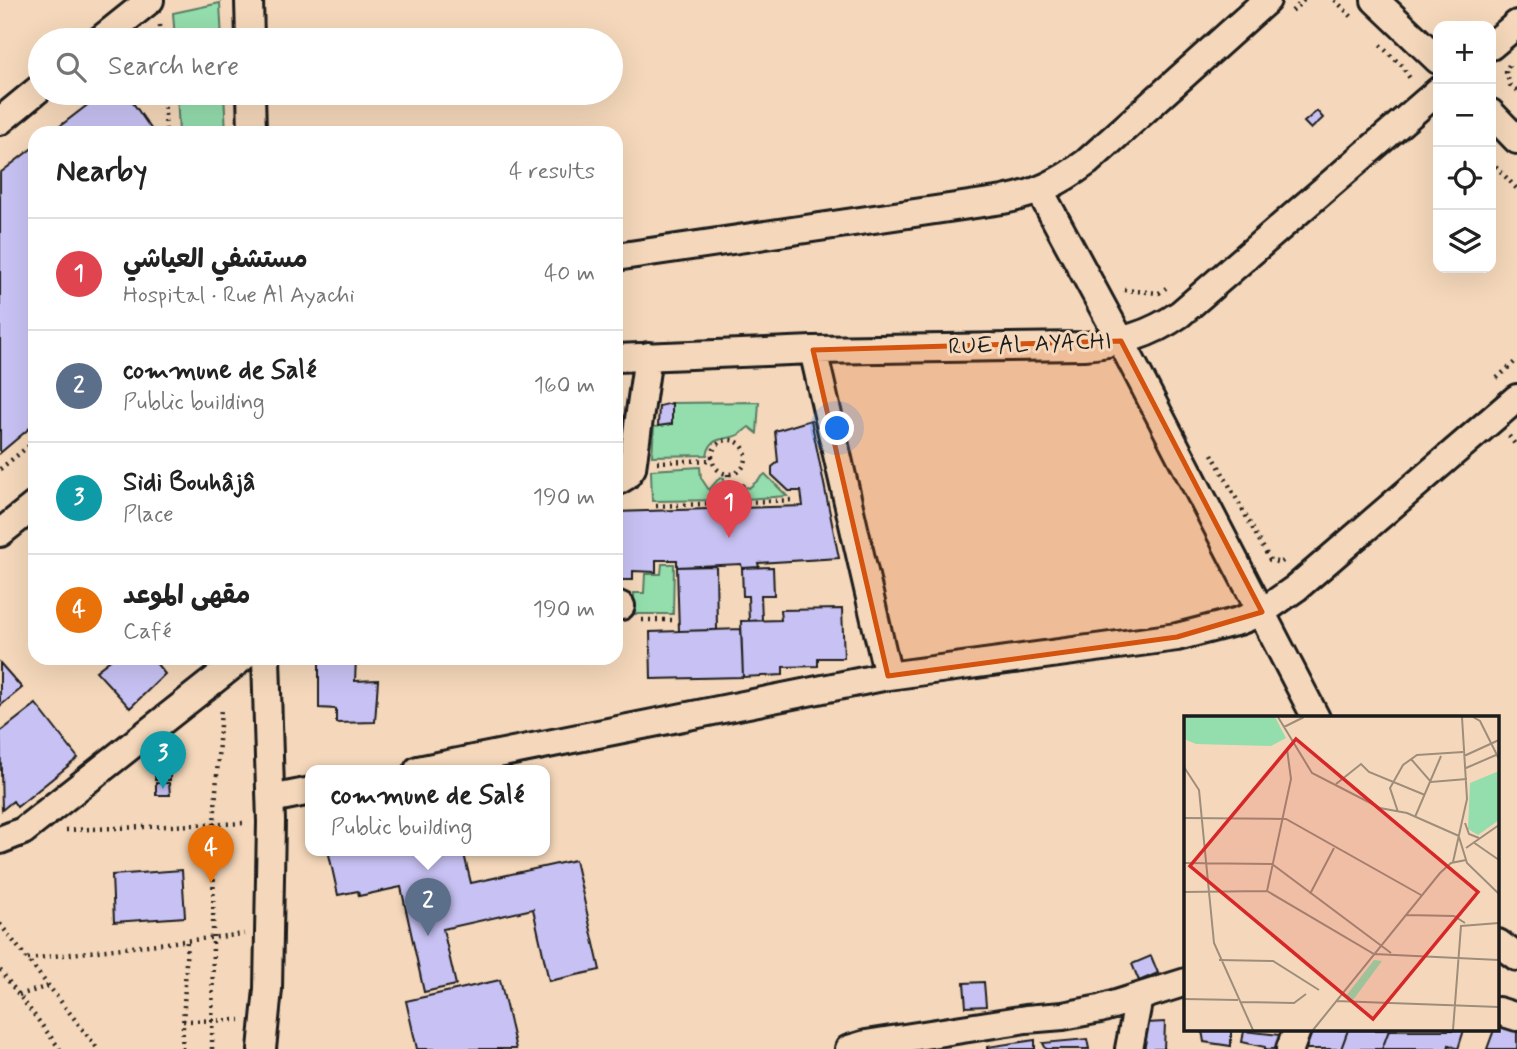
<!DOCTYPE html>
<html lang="en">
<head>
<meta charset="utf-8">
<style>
  :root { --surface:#fff; --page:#f6f6f6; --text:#222; --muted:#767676; --line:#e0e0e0; --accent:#1a73e8 }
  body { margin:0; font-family:Mynerve,"Playpen Sans Arabic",sans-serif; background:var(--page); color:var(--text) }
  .controls { position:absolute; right:21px; top:21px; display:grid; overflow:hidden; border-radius:14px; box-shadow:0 7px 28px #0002 }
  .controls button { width:63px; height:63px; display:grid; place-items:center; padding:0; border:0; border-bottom:2px solid var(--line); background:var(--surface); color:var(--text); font:35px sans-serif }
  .you { position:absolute; left:838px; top:429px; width:24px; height:24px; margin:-18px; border:5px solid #fff; border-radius:50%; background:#1a73e8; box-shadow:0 0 0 10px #1a73e833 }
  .badge { display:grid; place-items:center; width:46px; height:46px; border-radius:50%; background:var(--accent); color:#fff; font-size:23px; font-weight:700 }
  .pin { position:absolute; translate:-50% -58px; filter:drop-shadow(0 2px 4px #0008) }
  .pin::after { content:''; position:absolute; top:37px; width:24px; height:21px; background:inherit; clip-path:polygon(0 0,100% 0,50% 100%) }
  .popup { position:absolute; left:305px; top:765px; width:245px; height:91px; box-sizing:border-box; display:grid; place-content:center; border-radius:14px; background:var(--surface); filter:drop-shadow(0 2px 5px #0005); font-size:23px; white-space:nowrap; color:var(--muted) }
  .popup b { font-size:26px; color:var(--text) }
  .popup::after { content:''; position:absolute; left:50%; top:100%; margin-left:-14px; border:14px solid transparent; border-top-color:var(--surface) }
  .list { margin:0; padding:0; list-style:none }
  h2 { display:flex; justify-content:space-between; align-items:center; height:91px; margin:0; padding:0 28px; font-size:30px }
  h2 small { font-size:23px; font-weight:400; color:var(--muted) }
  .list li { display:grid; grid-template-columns:46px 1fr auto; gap:21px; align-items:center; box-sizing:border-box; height:112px; padding:0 28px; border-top:2px solid var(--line) }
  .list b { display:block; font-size:26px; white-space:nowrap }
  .list p { margin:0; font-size:23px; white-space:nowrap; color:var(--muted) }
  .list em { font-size:23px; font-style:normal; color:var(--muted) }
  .icon { flex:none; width:38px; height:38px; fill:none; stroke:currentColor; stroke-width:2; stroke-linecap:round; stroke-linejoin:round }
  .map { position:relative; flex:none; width:1517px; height:1049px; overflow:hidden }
  .search { position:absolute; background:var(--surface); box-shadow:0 7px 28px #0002; left:28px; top:28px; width:595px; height:77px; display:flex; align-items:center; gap:18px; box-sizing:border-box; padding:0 24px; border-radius:38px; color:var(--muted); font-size:26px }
  .panel { position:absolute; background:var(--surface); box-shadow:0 7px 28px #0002; left:28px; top:126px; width:595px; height:539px; border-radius:21px }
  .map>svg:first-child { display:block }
  .green { fill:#94ddad; stroke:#587c64; stroke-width:2 }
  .building { fill:#c8c2f4; stroke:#1c1c1c; stroke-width:2 }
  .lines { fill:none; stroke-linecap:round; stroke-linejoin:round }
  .minor-casing { stroke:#1c1c1c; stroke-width:32 }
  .path { stroke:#1c1c1c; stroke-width:4.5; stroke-dasharray:2 5; stroke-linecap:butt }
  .minor { stroke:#f5d8bb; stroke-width:26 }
  .marked { fill:#d4530e; fill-opacity:0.2; stroke:#d4530e; stroke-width:5; stroke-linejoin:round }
  .labels { text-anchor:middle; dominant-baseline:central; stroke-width:6; stroke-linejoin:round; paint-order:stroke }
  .street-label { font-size:23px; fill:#1c1c1c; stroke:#f5d8bb }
  .inset-road { fill:none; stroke:#9e8d7b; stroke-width:2 }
  .view { fill:#d62828; fill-opacity:0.15; stroke:#d62828; stroke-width:3.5 }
  .inset-edge { fill:none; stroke:#1c1c1c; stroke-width:3.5 }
</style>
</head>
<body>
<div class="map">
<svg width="1517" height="1049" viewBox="0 0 1517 1049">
  <rect width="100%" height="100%" fill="#f5d8bb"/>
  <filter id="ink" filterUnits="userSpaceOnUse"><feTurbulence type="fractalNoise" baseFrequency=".0143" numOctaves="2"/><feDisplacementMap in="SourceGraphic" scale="14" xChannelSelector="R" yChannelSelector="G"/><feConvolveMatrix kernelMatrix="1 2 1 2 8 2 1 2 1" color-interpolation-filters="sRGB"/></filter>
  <g filter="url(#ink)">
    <path class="green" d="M220,3l2,37h-47l-2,-27z
      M177,93h47l2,40h-47z
      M759,402l-2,31 -8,-6c-3,2 -6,5 -9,7 -13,8 -28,-1 -33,21l-55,1 2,-29 18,-3v-21z
      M700,467l1,11 8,12 11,-13 4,1 2,22 -74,1 -1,-31z
      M765,474l22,22 -54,4v-7l14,-6 2,1z
      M662,564h12l-1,50h-39v-21h10l1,-19h16z"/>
    <path class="building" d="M103,93h23l28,40h-103z
      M1317,111l6,7 -12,11 -7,-7z
      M35,146v281h-4l-31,26v-280z
      M672,403v21l-14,2 1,-20z
      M811,420l28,138 -81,5 1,4 -17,1 -1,-4 -64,3v-7h-21v12l-23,-1v9h-17v-68l187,-6 -2,-15h-12l-17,-16v-8l6,-5 -3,-31z
      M716,566l1,64 -38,1 -2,-64z
      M773,567l1,28h-13l1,25 -13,1 -1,-25h-5l-1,-28z
      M842,609l2,49h-26v8l-35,1v8l-40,2 -2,-56 40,-1 -1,-10z
      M741,629l2,48 -92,2 -1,-47z
      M113,658h39l13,16 -35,34 -34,-37z
      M356,658l-1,23 23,-1 -3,42 -39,1v-14l-17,-1v-48z
      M0,663l22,25 -22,18z
      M36,704l42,54 -61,49 -4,-6 -11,9 -2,-78z
      M156,766h14v14h-15z
      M156,783h13l1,12h-14z
      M328,850h135l8,33 104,-23 25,110 -51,11 -16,-72 -90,20 13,56 -32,7 -23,-105 -42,9 -1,-5 -20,4z
      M182,870l3,47 -71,5 -2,-47z
      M1151,956l7,17 -19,8 -7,-17z
      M500,980l16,69h-99l-11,-48z
      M984,982l2,24 -20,1 -2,-24z
      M1165,1022l-1,27h-24l6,-26z
      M1498,1023l19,8v18h-30l7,-19h4z
      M1202,1030h29v16l-27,-4z
      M1304,1030h44l-7,19h-44z
      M1348,1030h41l-7,19h-41z
      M1389,1030h75l-6,19 -9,-4 -1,4h-66z
      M1244,1031l45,5 -6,13h-18v-2l-23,-5z
      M1087,1039l2,10h-43l-3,-6z
      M1035,1040v9h-48v-2z"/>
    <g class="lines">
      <defs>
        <path id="minor" d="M249,0l1,40
          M1375,0l63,60
          M100,40l50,-40
          M1491,46l26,-22
          M251,93l1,40
          M1491,113l26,27
          M0,121l40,-33
          M1040,191l81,150 195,377
          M616,257l387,-57c33,-6 57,-18 84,-38l180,-162
          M813,350l75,326
          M616,358l197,-8 271,-4c36,-3 66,-11 96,-32l258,-223
          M616,482l10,-6 6,-8 16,-112
          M0,533l35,-28
          M616,604l5,2
          M418,770l470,-94 289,-39 62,-16 23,-9 34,-24 221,-190
          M271,799l40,-8
          M0,840l23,-9 219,-173
          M1498,943l19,14
          M1498,1011l19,6
          M262,1049l6,-60 3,-167 -5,-164
          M849,1049l17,-5 160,-25 37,-3 37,-7 86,-27
          M1129,1049l10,-52
          M1290,1049l7,-19"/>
      </defs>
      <use href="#minor" class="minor-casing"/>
      <path class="path" d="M1335,0l19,19
        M1292,11l12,-11
        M160,25l1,15
        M1380,45l22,21 9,14
        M1509,65l-3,7 4,13 7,6
        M164,93l2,40
        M1491,161l26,28
        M1124,290l35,3 7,-5
        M1497,378l20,-18
        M1509,436l8,11
        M712 457a17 17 0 1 1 34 0a17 17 0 1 1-34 0Z
        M1212,454l58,106 10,3 3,-2
        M657,462l55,-2
        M0,469l35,-28
        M728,474l2,28
        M729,489l16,-4
        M656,506l137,-6
        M642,620h34
        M66,830l180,-7
        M0,924l98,125
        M28,959l216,-25
        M0,970l60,79
        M19,995l30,-9
        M183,1021l57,-1
        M182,1049l5,-109
        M212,1049l2,-224 7,-117"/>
      <use href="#minor" class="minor"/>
    </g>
  </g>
  <path class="marked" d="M1121,341l141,271 -85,25 -289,39 -75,-326z"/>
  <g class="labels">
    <g class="street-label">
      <text transform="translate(1030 345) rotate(-2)">RUE AL AYACHI</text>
    </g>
  </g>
  <g transform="translate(1184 716)">
    <rect width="315" height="315" fill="#f5d8bb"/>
    <path d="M0,1h91l11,21 -15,8 -75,-2 -12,-5zM315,55v49l-21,15 -10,-6 2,-46zM190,244l8,1 -29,39 -7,-4z" fill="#94ddad"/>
    <path class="inset-road" d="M94,1l34,56 68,35 27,5 52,23M289,1l7,4 19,38M100,11l20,-10M280,40l35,-16M227,43l20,23 36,-3M0,51l15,23 15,153 39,87M282,52l30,-13M152,68l25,-20 8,8 56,23M214,96l-8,-24 13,-23 14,-10 46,-3M231,101l26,-61M0,102l102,1 135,76M281,107l4,11 10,4M275,121l8,26 32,31M289,126l26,18M282,132l33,-23M269,146l14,-63 -5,-82M0,147l88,1 119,89M83,175l24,-112 -4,-30 6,-5M0,176l83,-1 107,63 125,6M126,178l24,-46M222,199l48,1 11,7M35,244l54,1 46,29M0,283l54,1M152,285l163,6M56,286l54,1 12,-9M129,314l127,-157 11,-10 15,-3M269,314l8,-104 38,-3"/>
    <path class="view" d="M112,23l182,153 -105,127 -183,-153z"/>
    <rect width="315" height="315" class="inset-edge"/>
  </g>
</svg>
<div class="controls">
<button>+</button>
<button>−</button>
<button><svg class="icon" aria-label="locate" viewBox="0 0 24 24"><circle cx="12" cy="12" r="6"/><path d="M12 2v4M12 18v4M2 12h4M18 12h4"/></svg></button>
<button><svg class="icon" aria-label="layers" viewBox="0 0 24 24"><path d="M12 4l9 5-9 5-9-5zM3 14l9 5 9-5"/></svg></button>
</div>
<div class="you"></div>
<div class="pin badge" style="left:729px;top:538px;background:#e0444e">1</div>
<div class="pin badge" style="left:428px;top:936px;background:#5c6f8a">2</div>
<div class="popup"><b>commune de Salé</b>Public building</div>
<div class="pin badge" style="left:163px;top:789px;background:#0f9aa8">3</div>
<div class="pin badge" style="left:211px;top:883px;background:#e8710a">4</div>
<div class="search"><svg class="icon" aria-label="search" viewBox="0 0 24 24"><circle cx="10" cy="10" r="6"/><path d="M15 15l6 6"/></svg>Search here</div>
<section class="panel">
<h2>Nearby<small>4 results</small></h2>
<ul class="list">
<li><span class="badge" style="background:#e0444e">1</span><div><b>مستشفي العياشي</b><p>Hospital · Rue Al Ayachi</p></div><em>40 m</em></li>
<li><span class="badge" style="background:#5c6f8a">2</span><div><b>commune de Salé</b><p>Public building</p></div><em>160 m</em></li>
<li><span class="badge" style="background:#0f9aa8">3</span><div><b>Sidi Bouhâjâ</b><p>Place</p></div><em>190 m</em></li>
<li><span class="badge" style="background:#e8710a">4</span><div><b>مقهى الموعد</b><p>Café</p></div><em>190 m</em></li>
</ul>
</section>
</div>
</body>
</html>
